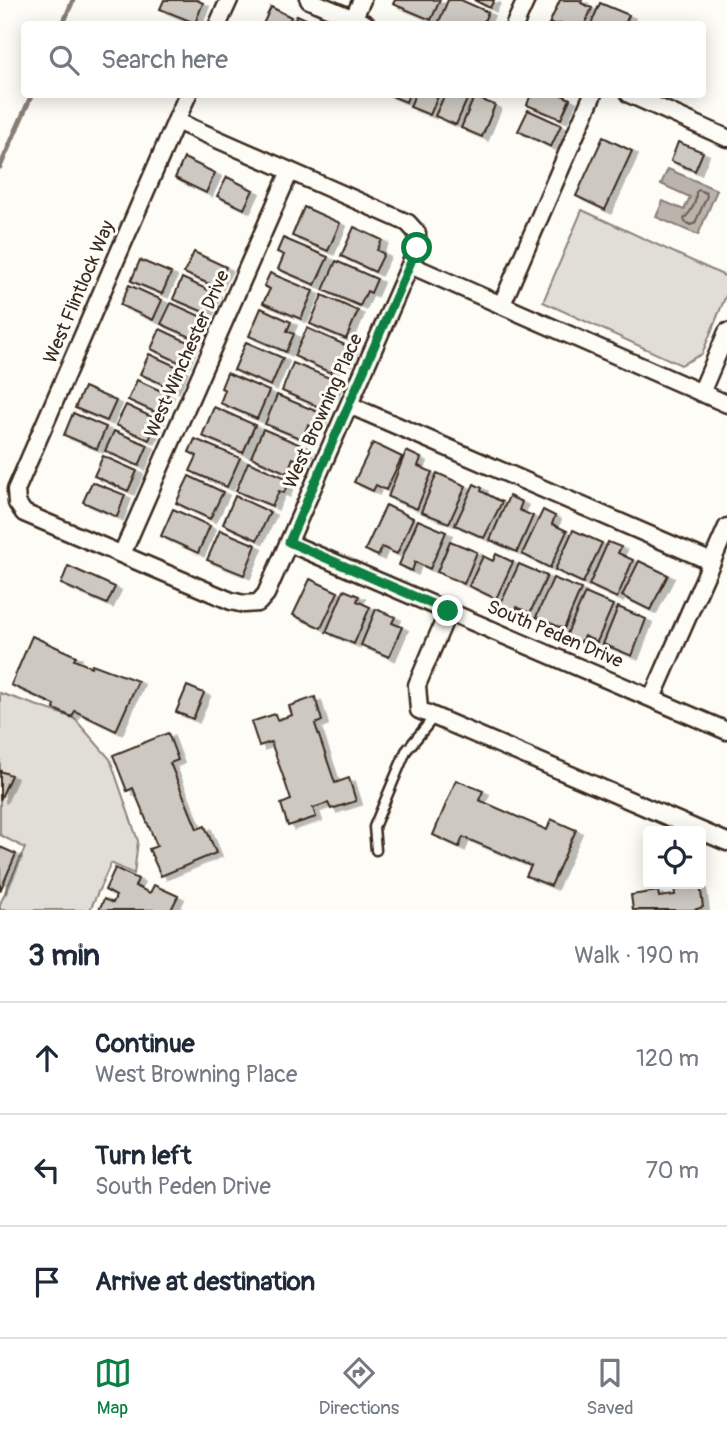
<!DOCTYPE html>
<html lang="en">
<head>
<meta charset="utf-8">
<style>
  :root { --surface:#fff; --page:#f2f2f3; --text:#1f2937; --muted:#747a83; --line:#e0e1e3; --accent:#0b8043 }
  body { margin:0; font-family:Pangolin,sans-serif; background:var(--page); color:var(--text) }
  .controls { position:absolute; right:21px; bottom:21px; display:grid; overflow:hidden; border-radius:7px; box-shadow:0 4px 18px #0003 }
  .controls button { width:63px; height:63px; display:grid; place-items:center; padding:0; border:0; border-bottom:2px solid var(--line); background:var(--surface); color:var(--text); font:35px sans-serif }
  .stop { position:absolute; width:21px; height:21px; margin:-16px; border:5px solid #0b8043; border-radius:50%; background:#fff }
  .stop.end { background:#0b8043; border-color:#fff; box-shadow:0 2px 7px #0008 }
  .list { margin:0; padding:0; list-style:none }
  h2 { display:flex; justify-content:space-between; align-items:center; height:91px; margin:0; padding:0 28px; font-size:30px }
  h2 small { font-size:23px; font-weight:400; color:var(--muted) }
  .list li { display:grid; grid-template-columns:46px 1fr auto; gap:21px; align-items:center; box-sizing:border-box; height:112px; padding:0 28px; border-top:2px solid var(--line) }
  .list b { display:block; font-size:26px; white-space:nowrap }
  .list p { margin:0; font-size:23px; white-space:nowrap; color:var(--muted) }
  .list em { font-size:23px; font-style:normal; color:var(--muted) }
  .icon { flex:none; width:38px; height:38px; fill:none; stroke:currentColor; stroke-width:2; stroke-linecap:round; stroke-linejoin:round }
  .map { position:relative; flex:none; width:727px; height:910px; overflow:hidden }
  .search { position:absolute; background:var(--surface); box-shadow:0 4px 18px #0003; left:21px; right:21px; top:21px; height:77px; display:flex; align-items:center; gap:18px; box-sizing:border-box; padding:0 24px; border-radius:7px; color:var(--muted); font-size:26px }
  .sheet { height:427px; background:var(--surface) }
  nav { display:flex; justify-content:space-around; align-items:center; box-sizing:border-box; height:98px; border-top:2px solid var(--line); background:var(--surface); font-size:19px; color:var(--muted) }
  nav a { display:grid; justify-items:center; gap:4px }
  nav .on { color:var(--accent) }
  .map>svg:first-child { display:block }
  .green { fill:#e1ded7; stroke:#8e847a; stroke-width:2 }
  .water { fill:#bbb4ad; stroke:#887d74; stroke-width:2 }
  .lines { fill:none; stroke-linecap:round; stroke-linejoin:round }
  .shore { stroke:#6e6157; stroke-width:2 }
  .stream { stroke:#887d74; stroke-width:5 }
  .building { fill:#cdc8c2; stroke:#3b2a1e; stroke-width:2; filter:url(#shadow) }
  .lane-casing { stroke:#3b2a1e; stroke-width:13 }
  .street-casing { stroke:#3b2a1e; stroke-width:21 }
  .lane { stroke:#fdfcf7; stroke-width:8 }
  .street { stroke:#fdfcf7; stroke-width:16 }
  .route { stroke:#0b8043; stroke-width:9 }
  .labels { text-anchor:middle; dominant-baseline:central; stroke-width:6; stroke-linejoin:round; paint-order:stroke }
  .street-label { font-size:19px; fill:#3b2a1e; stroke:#fdfcf7 }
</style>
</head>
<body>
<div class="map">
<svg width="727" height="910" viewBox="0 0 727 910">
  <defs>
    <filter id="shadow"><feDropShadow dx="6" dy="3.5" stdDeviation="0" flood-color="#0004"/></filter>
  </defs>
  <rect width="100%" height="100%" fill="#fdfcf7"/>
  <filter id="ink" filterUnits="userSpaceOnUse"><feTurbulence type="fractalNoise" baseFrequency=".0143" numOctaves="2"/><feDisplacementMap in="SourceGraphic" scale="14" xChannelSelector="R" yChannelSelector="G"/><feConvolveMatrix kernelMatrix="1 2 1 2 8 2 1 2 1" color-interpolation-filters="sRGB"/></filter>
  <g filter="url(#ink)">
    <path class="green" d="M582,210l145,67v16l-25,61 -21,11 -138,-63z
      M0,693l74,25 36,41 28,82 -4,33 -23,-11 -21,47h-90v-6l25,-56 -25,-13z"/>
    <path class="water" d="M668,169l49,21 -19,45 -42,-18 7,-16 21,9 6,-13 -29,-13z"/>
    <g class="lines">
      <path class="shore" d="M699,190l7,3 1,3 -12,27 -4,2 -6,-3 -1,-3c7,-7 13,-15 12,-27z"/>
      <path class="stream" d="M63,24l10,-24
        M0,167l32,-73"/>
    </g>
    <path class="building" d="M164,0h33l6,3 -8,20 -35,-14z
      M395,0h45l-9,20 -38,-16z
      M448,0h13l27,12 -5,12h-45z
      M474,0h20l-4,8z
      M560,0h22l-1,3 11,5 -7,16h-36z
      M600,3l29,12 -4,9h-34z
      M271,7l20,10 -3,7h-25z
      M297,15l20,9h-24z
      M387,94h22l-3,8z
      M415,94h24l-9,21 -20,-8z
      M445,94l24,1 -13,30 -21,-9z
      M531,94h29l10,5 -9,20 -34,-14z
      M474,97l21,8 -13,32 -21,-9z
      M528,110l33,15 -10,22 -33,-16z
      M603,137l29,14 -27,59 -29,-14z
      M678,142l25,10 -8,19 -24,-10z
      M184,158l31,15 -9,20 -31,-15z
      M227,177l26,13 -9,19 -27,-13z
      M304,207l36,16 -12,28 -36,-15z
      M354,227l28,13 -5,10 7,4 -9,18 -34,-16z
      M283,238l45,19 -13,28 -37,-16 6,-14 -7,-3z
      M194,252l32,15 -10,20 -32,-14z
      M140,260l31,13 -9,21 -31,-13z
      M336,261l41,18 -6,14 -4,-2 -7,15 -37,-16z
      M270,273l43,18 -12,28 -38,-16 7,-14 -6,-3z
      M182,278l33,15 -9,20 -33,-14z
      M129,285l33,15 -9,20 -33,-15z
      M322,295l36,16 -12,28 -36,-15z
      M171,303l31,14 -9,21 -32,-14z
      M261,308l30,14 -4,9 7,3 -8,18 -37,-16z
      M307,328l45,20 -6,14 -8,-4 -7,15 -37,-17z
      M160,329l32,15 -9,20 -32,-15z
      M246,342l37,16 -12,28 -37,-16z
      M149,354l33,15 -9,20 -33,-15z
      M293,363l44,18 -5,13 -7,-3 -6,16 -37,-16z
      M227,373l42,18 -12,28 -37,-16 5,-13 -4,-2z
      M137,380l31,14 -9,20 -31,-14z
      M84,387l32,14 -9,20 -32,-13z
      M277,395l46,19 -6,14 -9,-3 -6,14 -37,-15z
      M126,405l32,15 -9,20 -33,-15z
      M214,407l41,18 -12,28 -41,-17z
      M73,413l33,14 -9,22 -33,-14z
      M263,429l45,19 -6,14 -9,-4 -6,15 -36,-16z
      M114,431l34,14 -9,21 -34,-15z
      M195,439l45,19 -13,29 -37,-16 7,-15 -8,-4z
      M373,443l29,14 -16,33 -10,-5 -3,6 -19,-9z
      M406,451l15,7 -3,8 14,6 -15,37 -29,-12z
      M103,456l34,15 -9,20 -34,-15z
      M248,462l41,17 -5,14 -5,-2 -7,15 -36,-15z
      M437,473l29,13 -17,37 -28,-11z
      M189,476l34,16 -13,27 -34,-16z
      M92,482l33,13 -8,22 -34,-15z
      M474,484l8,4 -1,3 21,11 -18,36 -29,-13z
      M235,496l35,16 -13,28 -34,-16z
      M509,496l13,6 -3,8 14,6 -16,36 -27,-12z
      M386,505l27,13 -16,36 -15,-7 -4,9 -13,-6z
      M173,509l37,17 -12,27 -37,-17z
      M543,510l12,6 -3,8 15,7 -17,37 -28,-14z
      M418,520l28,12 -16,37 -15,-7 -3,9 -13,-6z
      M220,530l36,15 -12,30 -37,-15z
      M573,530l29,13 -19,40 -28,-13z
      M450,541l27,11 -13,32 -27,-12z
      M608,542l13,5 -3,6 15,7 -16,38 -28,-13z
      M496,554l17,8 -17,37 -27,-13 14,-30 10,5z
      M639,561l29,14 -18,35 -28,-14z
      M519,564l28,12 -17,37 -13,-6 -2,5 -15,-7z
      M68,566l47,21 -8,17 -46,-20z
      M553,578l28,11 -17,40 -28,-12z
      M310,579l28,13 -17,36 -28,-13z
      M344,590l15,6 -2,5 13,6 -16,37 -28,-12z
      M585,593l28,12 -16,37 -13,-6 -3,6 -15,-6z
      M618,607l28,12 -14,37 -29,-12z
      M376,609l19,8 -3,6 10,4 -13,30 -28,-12z
      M32,636l44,20 -2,4 17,7 1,-3 46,17 -22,50 -41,-20 -3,6 -18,-8 1,-4 -44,-20z
      M187,686l17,7 -11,26 -17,-7z
      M315,697l7,24 -7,3 20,59 14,-5 7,23 -25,8 -3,-6 -15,5 3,9 -28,9 -7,-22 10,-4 -7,-21 -13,-37 -12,4 -8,-24 24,-8 2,6 15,-5 -3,-9z
      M168,733l10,27 -8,3 27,66 8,-3 11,27 -55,23 -12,-27 8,-3 -24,-58 -6,3 -14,-36z
      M0,771l11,4 -11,25z
      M456,780l27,11 -4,9 68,30 4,-11 25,11 -25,56 -25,-10 5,-10 -68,-29 -4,10 -26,-12z
      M0,847l16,7 -16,37z
      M115,868l23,11 -3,7 15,7 4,-8 24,11 -7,14h-72l5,-11 9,4 3,-7 -11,-6z
      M690,884h10l3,23 -9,3h-61l-2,-15 27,-4 1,6 16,-2 -1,-9z"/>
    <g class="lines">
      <defs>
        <path id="lane" d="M376,850l-2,-23 32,-76 28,-34"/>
        <path id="street" d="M309,0l57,24
          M353,19l9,-19
          M218,24l11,-24
          M515,24l11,-24
          M629,94l98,44
          M176,121l232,102 9,10v15l-7,17 -144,329 -8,9 -14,1 -13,-3 -207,-88 -7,-10 -1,-13 160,-369 12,-27
          M410,265l317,139
          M502,304l91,-210
          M701,393l26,-61
          M349,405l363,157
          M289,543l438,188
          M122,554l168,-383
          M448,612l-31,73 2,25 308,132
          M652,698l75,-171"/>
      </defs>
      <use href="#lane" class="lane-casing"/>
      <use href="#street" class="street-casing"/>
      <use href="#lane" class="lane"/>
      <use href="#street" class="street"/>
    </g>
  </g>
  <g class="lines" filter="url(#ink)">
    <path class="route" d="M417,248l-128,294 159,69"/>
  </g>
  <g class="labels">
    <g class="street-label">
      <text transform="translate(79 292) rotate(-67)">West Flintlock Way</text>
      <text transform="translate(187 354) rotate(-66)">West Winchester Drive</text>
      <text transform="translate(323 411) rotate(-66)">West Browning Place</text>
      <text transform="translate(555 634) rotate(23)">South Peden Drive</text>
    </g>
  </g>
</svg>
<div class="controls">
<button><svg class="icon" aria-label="locate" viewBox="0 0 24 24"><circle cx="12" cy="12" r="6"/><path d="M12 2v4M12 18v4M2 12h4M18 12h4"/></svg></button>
</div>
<div class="stop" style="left:417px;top:248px"></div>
<div class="stop end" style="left:448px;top:611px"></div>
<div class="search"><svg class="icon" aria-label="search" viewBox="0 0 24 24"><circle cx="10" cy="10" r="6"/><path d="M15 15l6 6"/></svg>Search here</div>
</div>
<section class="sheet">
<h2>3 min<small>Walk · 190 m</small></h2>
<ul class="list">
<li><svg class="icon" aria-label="ahead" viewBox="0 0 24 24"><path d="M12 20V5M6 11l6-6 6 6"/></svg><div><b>Continue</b><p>West Browning Place</p></div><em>120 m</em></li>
<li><svg class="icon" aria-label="left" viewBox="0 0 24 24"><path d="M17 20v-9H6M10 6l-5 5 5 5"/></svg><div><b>Turn left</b><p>South Peden Drive</p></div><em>70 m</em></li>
<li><svg class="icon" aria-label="arrive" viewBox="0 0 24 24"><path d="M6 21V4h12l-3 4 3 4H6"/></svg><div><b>Arrive at destination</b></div></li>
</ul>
</section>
<nav>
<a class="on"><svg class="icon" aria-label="map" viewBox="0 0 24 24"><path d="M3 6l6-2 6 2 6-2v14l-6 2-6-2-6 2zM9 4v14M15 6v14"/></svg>Map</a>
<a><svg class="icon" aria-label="directions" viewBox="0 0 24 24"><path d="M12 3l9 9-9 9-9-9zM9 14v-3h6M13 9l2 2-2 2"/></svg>Directions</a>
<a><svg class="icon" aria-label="saved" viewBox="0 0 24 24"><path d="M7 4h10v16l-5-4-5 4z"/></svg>Saved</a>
</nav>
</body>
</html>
